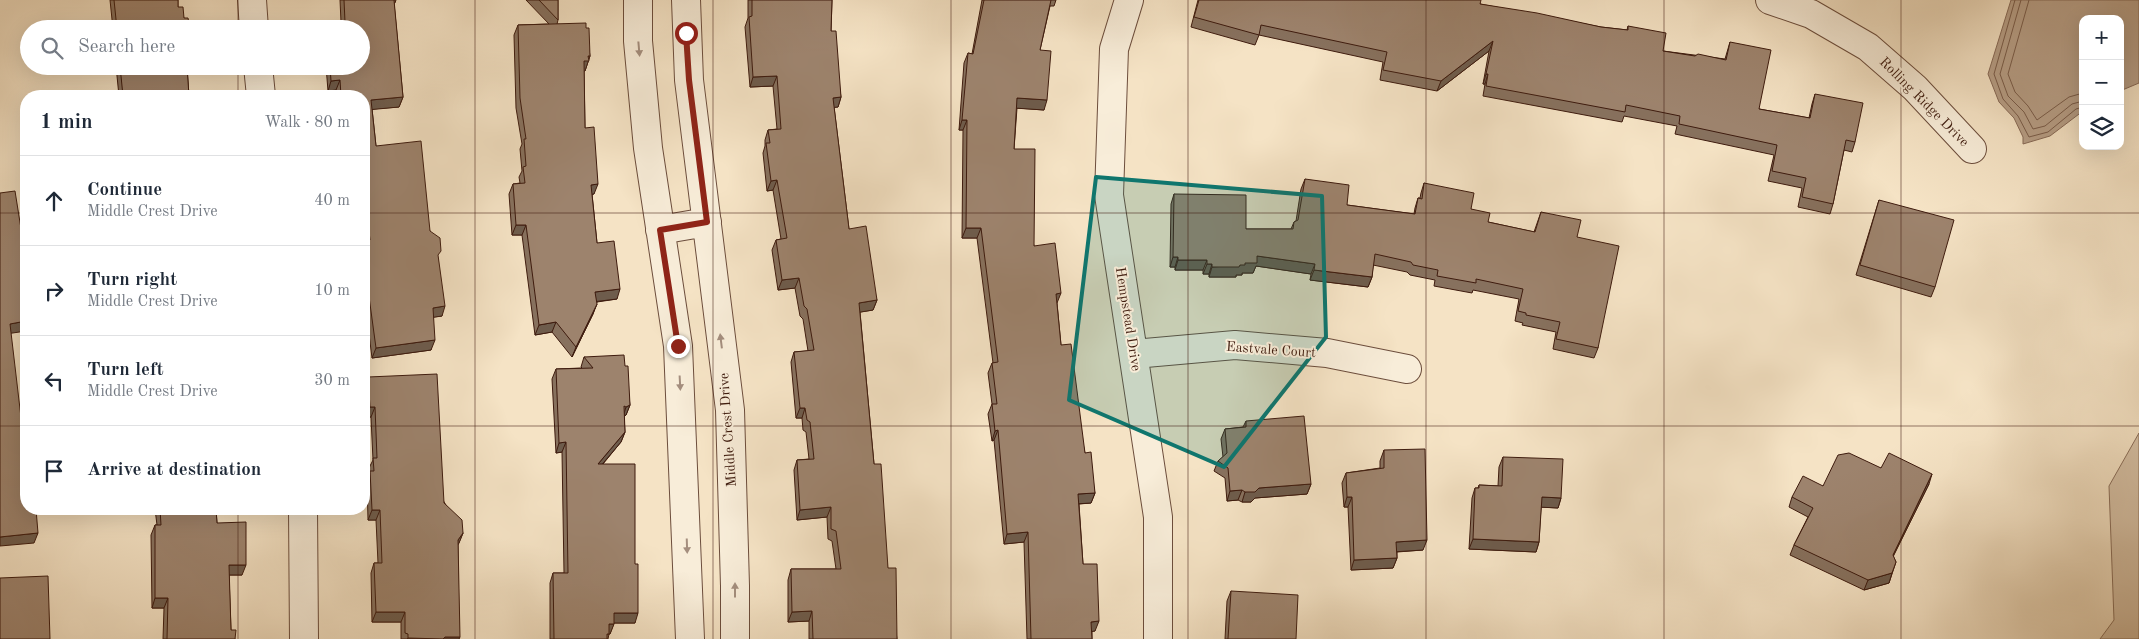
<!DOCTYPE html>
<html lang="en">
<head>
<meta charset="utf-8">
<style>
  :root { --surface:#fff; --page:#f2f2f3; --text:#1f2937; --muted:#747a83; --line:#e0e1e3 }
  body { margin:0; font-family:"Old Standard TT",serif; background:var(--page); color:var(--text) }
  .controls { position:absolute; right:15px; top:15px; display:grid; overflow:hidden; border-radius:10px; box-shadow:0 5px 20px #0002 }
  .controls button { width:45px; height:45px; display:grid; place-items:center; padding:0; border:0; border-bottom:1px solid var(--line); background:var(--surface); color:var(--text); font:25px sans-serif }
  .stop { position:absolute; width:15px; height:15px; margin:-11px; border:4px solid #8f2418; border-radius:50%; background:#fff }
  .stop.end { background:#8f2418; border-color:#fff; box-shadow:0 1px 5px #0008 }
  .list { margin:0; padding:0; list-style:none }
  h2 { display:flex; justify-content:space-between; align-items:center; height:65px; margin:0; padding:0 20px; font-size:21px }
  h2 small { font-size:16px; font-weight:400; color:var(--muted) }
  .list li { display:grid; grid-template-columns:32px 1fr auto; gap:15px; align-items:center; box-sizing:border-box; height:90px; padding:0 20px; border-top:1px solid var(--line) }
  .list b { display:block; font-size:19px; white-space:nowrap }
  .list p { margin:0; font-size:16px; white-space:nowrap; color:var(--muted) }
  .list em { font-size:16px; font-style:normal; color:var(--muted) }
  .icon { flex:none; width:28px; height:28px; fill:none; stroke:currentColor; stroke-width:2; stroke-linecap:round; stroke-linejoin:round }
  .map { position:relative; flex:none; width:2139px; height:639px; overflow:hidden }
  .search { position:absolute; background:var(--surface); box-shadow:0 5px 20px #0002; left:20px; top:20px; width:350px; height:55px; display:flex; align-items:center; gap:12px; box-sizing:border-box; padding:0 18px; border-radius:28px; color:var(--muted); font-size:19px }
  .panel { position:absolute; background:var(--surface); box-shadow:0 5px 20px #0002; left:20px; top:90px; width:350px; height:425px; border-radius:20px }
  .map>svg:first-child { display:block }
  .green { fill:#d6c1a6; stroke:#8a6e5a }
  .water { fill:#b79f87; stroke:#876a57 }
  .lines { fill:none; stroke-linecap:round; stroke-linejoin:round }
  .shore { stroke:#7a5d4a; stroke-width:1 }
  .street-casing { stroke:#6c4d3c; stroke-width:30 }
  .street { stroke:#f8edd9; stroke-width:28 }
  .wall { fill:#87715e; stroke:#3e1b0e }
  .shaded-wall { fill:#6e5c4c; stroke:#3e1b0e }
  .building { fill:#9d836d; stroke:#3e1b0e }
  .oneway { fill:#a48e7e }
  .route { stroke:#8f2418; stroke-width:6 }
  .marked { fill:#0f766e; fill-opacity:0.2; stroke:#0f766e; stroke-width:4; stroke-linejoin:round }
  .grid { fill:none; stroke:#3e1b0e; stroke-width:1; stroke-opacity:0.55 }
  .labels { text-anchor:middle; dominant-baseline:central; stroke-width:4; stroke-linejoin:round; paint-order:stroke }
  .street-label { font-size:14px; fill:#3e1b0e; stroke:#f8edd9 }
</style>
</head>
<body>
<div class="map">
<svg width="2139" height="639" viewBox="0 0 2139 639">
  <rect width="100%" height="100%" fill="#f5e3c5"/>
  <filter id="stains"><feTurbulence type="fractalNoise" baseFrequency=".004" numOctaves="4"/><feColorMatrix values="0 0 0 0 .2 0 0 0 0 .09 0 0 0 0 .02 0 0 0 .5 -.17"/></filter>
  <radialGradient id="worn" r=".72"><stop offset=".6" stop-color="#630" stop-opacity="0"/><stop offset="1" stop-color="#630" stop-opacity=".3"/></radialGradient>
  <path class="green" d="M2139,433v206h-39l14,-19 -5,-134z"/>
  <path class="water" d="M2011,0h128v83l-19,8v-72h-37v92l-33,25 -27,8v-7l-9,-19 -15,-16 -11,-28z"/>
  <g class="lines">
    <path class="shore" d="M2015,0l-21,74 9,25 15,17 11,21 19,-5 28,-23 7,-2
      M2021,0l-21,74 8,22 16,16 9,17 12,-3 27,-22 11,-3
      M2029,0l-21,74 7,18 13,14 9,14 32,-23 14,-4"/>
    <defs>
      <path id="street" d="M252,0l2,29
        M638,0v41l10,107 30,198 12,293
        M686,0l3,80 41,330 5,176v53
        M1129,0l-15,49 -5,146 49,322v122
        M1770,0l41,14 57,33 47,41 57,61
        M258,66l3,30
        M660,230l47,-8
        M1134,354l101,-9 92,8 80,16
        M303,509l1,130"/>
    </defs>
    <use href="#street" class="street-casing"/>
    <use href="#street" class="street"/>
  </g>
  <path class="wall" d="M110,0h68v7l12,22h-77z
    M340,0h56l-1,3h-1l9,94 -4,10 -27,2 4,37 54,85 8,27 4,58 -9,1 -2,33 -59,8 -8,-64v-53h2l-2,-17v-128h-27l-1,-6 -8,1 -2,-25h35v-37h-36l2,-5 14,-2z
    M526,0h32v20l-1,4 29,4 4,28 -5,15h-1l1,57 9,66h-2l5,49 20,56 -20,3 -4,12 -21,43 -20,-25 -17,3 -13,-100h-10l-3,-41 4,-10 7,-1 -1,-6 3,-6 -2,-22 2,-5 -6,-36 -2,-73 4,-10 31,-1z
    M748,0h84l-1,31 10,66 -3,10h-4l15,122 28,71 -4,10 -13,2 14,152 23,175h-88v-18l-21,1v-42l3,-11h45l-4,-28 -4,-2 -1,-22 -30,3 -3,-50 3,-10 12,-1 -3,-27 -3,-2 -1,-12h-6l-5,-56 3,-10 14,-1 -5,-32 -3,-3 -5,-28 -17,2 -6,-40 4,-10 5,-1 -8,-49 -6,1 -4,-38 2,-7v-6l3,-10 9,-1 -4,-43 -23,1 -5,-60 3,-9z
    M982,0h74l-2,6h-4l-10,44 4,60 -27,-2 -3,41 20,97 23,57 4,42 24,108 10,40 -4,10 -12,1 4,60 12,67h-3v8h-65l-3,-97 -20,2 -10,-104 -2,1 -4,-27 4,-10 -4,-31 4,-10h1l-16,-125h-15l1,-108h-4l5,-67 4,-10 4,1z
    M1198,0h281l1,4 121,23 26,3 1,-4 35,25 62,8 5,-17 29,67 50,9 3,-14 3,-10 40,48 -3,10 -8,-2 -11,54 -3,10 -32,-7 4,-19 -34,-7 6,-26 -99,-21 2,-8 -53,-10 -2,6 -139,-26 2,-12h-2l6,-33 -52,40 -57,-11 3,-18 -124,-27 -4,10 -64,-18z
    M116,66h73l-2,1 2,29h-70z
    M1305,179l42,26 67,9 1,-6 3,-10h2l1,-5 3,-10 47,26 17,13 46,10 7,-20 36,25 21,111 -4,10 -41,-9 3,-17 -34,-7 1,-2 -8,-2 4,-22 -46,-9 -1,3 -38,-7 1,-6 -25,-5 -3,-3 -34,-7 -1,12 -4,10 -58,-7 1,-6 -55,-8 -3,7h-11v2h-6v2h-27v-3h-6v-4h-28v-3h-5l1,-63 3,-10 72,35h45l3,-7 2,-1 5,-32z
    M1879,200l56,87 -4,10 -75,-22z
    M584,357l41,9 5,39 -4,10 -2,1 1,16 -4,10 -18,22 32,159h-21l-4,11h-1l-1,5h-58v-56l3,-10h11l-2,-121 -6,1 -4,-74 4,-10 26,-1 -1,-1z
    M368,377l95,156 -5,12 1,94h-58v-17h-29l-1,-49 3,-10h4l-2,-43h-8l-1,-39 3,-8 -1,-5 4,-8 -2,-43h-4l-2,-30z
    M1246,421l65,63 -4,10 -52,4 -4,4h-9l-4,-2 -11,1 -2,-23 -11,-7 4,-10 5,-4 -2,-18 4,-10 18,-2z
    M1384,450l39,100 -26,2v6l-4,10 -42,2 -3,-63h-4l-2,-24 4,-10 34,-5v-7z
    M1503,457l58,41 -3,10 -17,-1 -2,35 -3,10 -67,-3 3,-51 3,-10h3l1,-3 19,1 1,-19z
    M1881,468l48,16 -36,72 3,6 -7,21 -25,7 -74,-35 4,-10 14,-28 -19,-10 3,-10 31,-11z
    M155,509h61l1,14 25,52h-13l2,55 4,9h-72l1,-31h-12l-1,-73 4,-10h2z
    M1231,591l65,48h-71l2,-38z"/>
  <path class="shaded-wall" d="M1493,41l-4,10 -52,40 4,-10z
    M588,56h2l-5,15h-5l4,-10z
    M1486,74h2l-3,10h-2z
    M777,76l-4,10 -23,1 3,-10z
    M340,80l-4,10 -8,1 3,-10z
    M403,97l-4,10 -32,3 4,-10z
    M841,97l-3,10 -9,1 4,-10z
    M1017,98l30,2 -3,10 -30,-2z
    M962,120h5l-4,10h-4z
    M777,180l-4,10 -6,1 4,-10z
    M598,184l-4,10 -7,1 4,-10z
    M516,225h10l-4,10h-10z
    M966,228h15l-4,10h-15z
    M1257,256l58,8 -4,10 -55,-8 -3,7h-11v2h-6v2h-27l3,-10 28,-2z
    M1173,257h5l-3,10h-5z
    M1178,260h29l-4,10h-28z
    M1207,264h5l-3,10h-6z
    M1314,270l58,7 -4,10 -58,-7z
    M799,278l-4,10 -17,2 4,-10z
    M364,282h3l-3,9z
    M620,289l-3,10 -25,3 3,-10z
    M1061,293l-4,10 -5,1 4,-10z
    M877,300l-4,10 -18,3 4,-10z
    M597,304l-4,10 -21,43 4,-10z
    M445,306l-3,10 -13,2 4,-10z
    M26,321v10l-20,3 4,-10z
    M556,322l-4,10 -17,3 4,-10z
    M435,340l-4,10 -59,8 4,-10z
    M630,405l-4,10 -3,2 3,-10z
    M370,407h5l-4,10h-4z
    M800,408h5l-3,10h-6z
    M998,430l-4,10 -2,1 3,-10z
    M625,432l-4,10 -27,32 4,-10z
    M566,442l-4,10 -6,1 3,-10z
    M1932,474l-3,10 -40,81 4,-10z
    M1311,484l-4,10 -52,4 -4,4h-9l3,-10 14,-4z
    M1242,490l-4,10 -11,1 3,-10z
    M1095,493l-4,10 -16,1 3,-10z
    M1347,497h5l-4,10h-4z
    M1542,497l19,1 -3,10 -20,-1z
    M831,507l-4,10 -30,3 3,-10z
    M372,510h8l-4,10h-8z
    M1028,532l-4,10 -20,2 3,-10z
    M38,533l-4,10 -34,3v-9z
    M463,533l-4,10 -5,7 4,-10z
    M1473,539l66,3 -3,10 -67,-3z
    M1427,540l-4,10 -31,2 4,-10z
    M1397,558l-4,10 -42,2 3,-10z
    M229,565h17l-4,10h-17z
    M1892,573l-3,10 -25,7 4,-10z
    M155,598h13l-4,10h-12z
    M812,611l-3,10 -21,1 4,-10z
    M376,612h29l-4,10h-29z
    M614,613h24l-3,10h-25z
    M1099,621l-4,10 -7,1 3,-10z
    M609,624h5l-4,10h-4z
    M445,637h15l-1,2h-16z
    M408,638h18v1h-19z"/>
  <path class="building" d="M114,0h64v7h5l1,11h4l2,11h-73z
    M344,0h50l9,97 -32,3 5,46 45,-5 9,90 10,7 1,13 -3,4 7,51 -12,2 2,32 -59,8 -9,-66h-3v-41l6,-1 -6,-52v-92h-23l-1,-16 -9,1 -1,-15h31v-37h-34v-5l18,-2z
    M539,0h19v20z
    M752,0h80l-1,31h5l5,66 -8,1 16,131 17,-3 11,74 -18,3 15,161h7l7,104h8l1,71h-84l-1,-28 -20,1 -1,-43h50l-5,-38 -5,-2v-22l-31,3 -3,-50 17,-1 -4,-37 -3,-2 -2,-12h-5l-6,-56 20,-2 -7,-41 -3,-3 -5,-28 -17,2 -6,-40 11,-2 -10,-58 -6,1 -5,-38h4l-2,-13 13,-1 -4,-53 -24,1 -4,-60 3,-1z
    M984,0h67l-11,50 11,1 -4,49 -30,-2 -3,51h21l-1,97 21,-3 6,50 -5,1 5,51 10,-1 14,109 6,-1 4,41 -17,1 5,70h14l2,57 -8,1 1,17h-61l-3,-107 -21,2 -9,-104 -3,1 -3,-27h5l-5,-41 6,-1 -17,-134h-15l1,-108h-5l6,-67 5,1z
    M1199,0h282l-1,4 57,9 64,14 27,3v-4l38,7 -3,18 32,5 3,-2 28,6 4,-18 41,8 -12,59 51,9 5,-24 48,9 -8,39 -9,-2 -13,64 -31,-7 4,-19 -34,-7 5,-26 -98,-21 1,-8 -54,-11 -1,7 -139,-26 2,-12h-2l7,-33 -52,40 -58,-11 4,-18 -126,-27 -2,10 -65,-18z
    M586,23v5h3l1,28h-2l1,5h-5l1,67 9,-1 4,57 -7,1 6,58 17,-2 6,48 -25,3 2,12 -21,43 -20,-25 -17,3 -13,-100h-10l-3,-41 12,-1 -2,-16 3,-1 -2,-27h2l-6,-41 -2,-73z
    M120,66h67l2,30h-66z
    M1305,179l44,6 -2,20 68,9 3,-16 4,1 2,-16 50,10 -3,16 19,4 -2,9 47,10 6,-20 40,8 -4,17 42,9 -21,102 -42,-9 4,-17 -34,-7v-2l-8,-2 5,-22 -47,-10v4l-39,-7 1,-6 -25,-5 -2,-3 -36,-8 -3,23 -58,-7 1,-6 -58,-8v7h-12v2h-5l-1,2h-27v-3h-5v-4h-29v-3h-5l1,-63 72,1v34h47l1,-7 4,-2z
    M15,191l7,44 2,-1 2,13v74l-16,3 16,136v49h10l2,24 -38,4v-344z
    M1879,200l75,20 -19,67 -75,-22z
    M624,355l1,11h3l2,39 -4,2 -2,-1 1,26 -27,32h37v100h3v49h-24v11h-5v10h-2v5h-53l-1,-66h15l-2,-131 -7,1 -3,-74 37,-1 -9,-11z
    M437,374l7,129 18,17 1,13 -5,7 2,97h-15l-2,2 -35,-1v-4l-3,-1v-21h-29l-2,-49h8l-2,-53h-8l-2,-39h4l-1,-13h4l-2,-51h-5l-2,-30z
    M1304,416l7,68 -52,4 -4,4h-10l-3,-2 -12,1 -2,-23 -10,-7 9,-8 -2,-24 21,-2v-6z
    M1425,449l2,91 -31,2 1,16 -43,2 -2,-63h-5l-1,-24 38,-5v-18z
    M1849,453l32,15 8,-15 43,21 -39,81 3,7 -4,11 -24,7 -74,-35 19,-37 -21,-11 11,-21 20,10 15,-31z
    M1503,457l60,2 -2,39 -19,-1 -3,45 -66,-3 2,-51h4v-3l23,1z
    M160,509h56l1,14 29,-1v43h-17l2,65h5l-1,9h-68l1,-41h-13v-73h6z
    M48,576l2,63h-50v-61z
    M1231,591l67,4 -2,44h-68z"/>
  <defs><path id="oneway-solid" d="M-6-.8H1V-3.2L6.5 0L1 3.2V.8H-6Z" transform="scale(1.25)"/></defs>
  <g class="oneway">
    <use href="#oneway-solid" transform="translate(639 49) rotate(85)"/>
    <use href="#oneway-solid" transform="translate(721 341) rotate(-97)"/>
    <use href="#oneway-solid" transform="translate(680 383) rotate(87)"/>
    <use href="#oneway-solid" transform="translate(687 546) rotate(88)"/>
    <use href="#oneway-solid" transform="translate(735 590) rotate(-90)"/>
  </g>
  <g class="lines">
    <path class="route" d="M678,346l-18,-116 47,-8 -18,-142 -3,-47"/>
  </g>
  <path class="marked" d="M1096,177l226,19 4,141 -102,130 -155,-67z"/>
  <path class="grid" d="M238,0v29M475,0v639M713,0v639M951,0v639M1188,0v639M1426,0v639M1664,0v639M1901,0v639M238,66v30M0,213h26M364,213h1775M0,426h26M364,426h1775M238,509v130"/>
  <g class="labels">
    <g class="street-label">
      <text transform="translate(1924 102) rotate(45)">Rolling Ridge Drive</text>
      <text transform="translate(1128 319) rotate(81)">Hempstead Drive</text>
      <text transform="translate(1271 350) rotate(4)">Eastvale Court</text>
      <text transform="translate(728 430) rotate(-94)">Middle Crest Drive</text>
    </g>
  </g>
  <rect width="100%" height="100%" filter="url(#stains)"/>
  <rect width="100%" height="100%" fill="url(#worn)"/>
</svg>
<div class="controls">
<button>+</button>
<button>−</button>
<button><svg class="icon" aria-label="layers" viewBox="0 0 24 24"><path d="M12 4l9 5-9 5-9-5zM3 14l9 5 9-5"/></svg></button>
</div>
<div class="stop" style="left:686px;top:33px"></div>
<div class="stop end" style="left:678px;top:346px"></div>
<div class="search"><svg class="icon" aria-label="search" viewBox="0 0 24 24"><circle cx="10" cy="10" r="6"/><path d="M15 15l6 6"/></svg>Search here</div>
<section class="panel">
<h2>1 min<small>Walk · 80 m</small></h2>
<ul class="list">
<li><svg class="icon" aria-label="ahead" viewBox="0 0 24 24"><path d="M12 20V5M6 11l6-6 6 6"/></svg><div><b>Continue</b><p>Middle Crest Drive</p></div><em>40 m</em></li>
<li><svg class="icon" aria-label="right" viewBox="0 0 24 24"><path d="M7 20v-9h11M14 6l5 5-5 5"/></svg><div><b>Turn right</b><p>Middle Crest Drive</p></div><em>10 m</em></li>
<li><svg class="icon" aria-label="left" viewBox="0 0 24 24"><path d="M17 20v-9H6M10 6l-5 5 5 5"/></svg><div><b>Turn left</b><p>Middle Crest Drive</p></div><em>30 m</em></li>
<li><svg class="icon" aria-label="arrive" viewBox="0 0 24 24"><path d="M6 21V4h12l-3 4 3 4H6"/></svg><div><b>Arrive at destination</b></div></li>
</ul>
</section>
</div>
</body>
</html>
